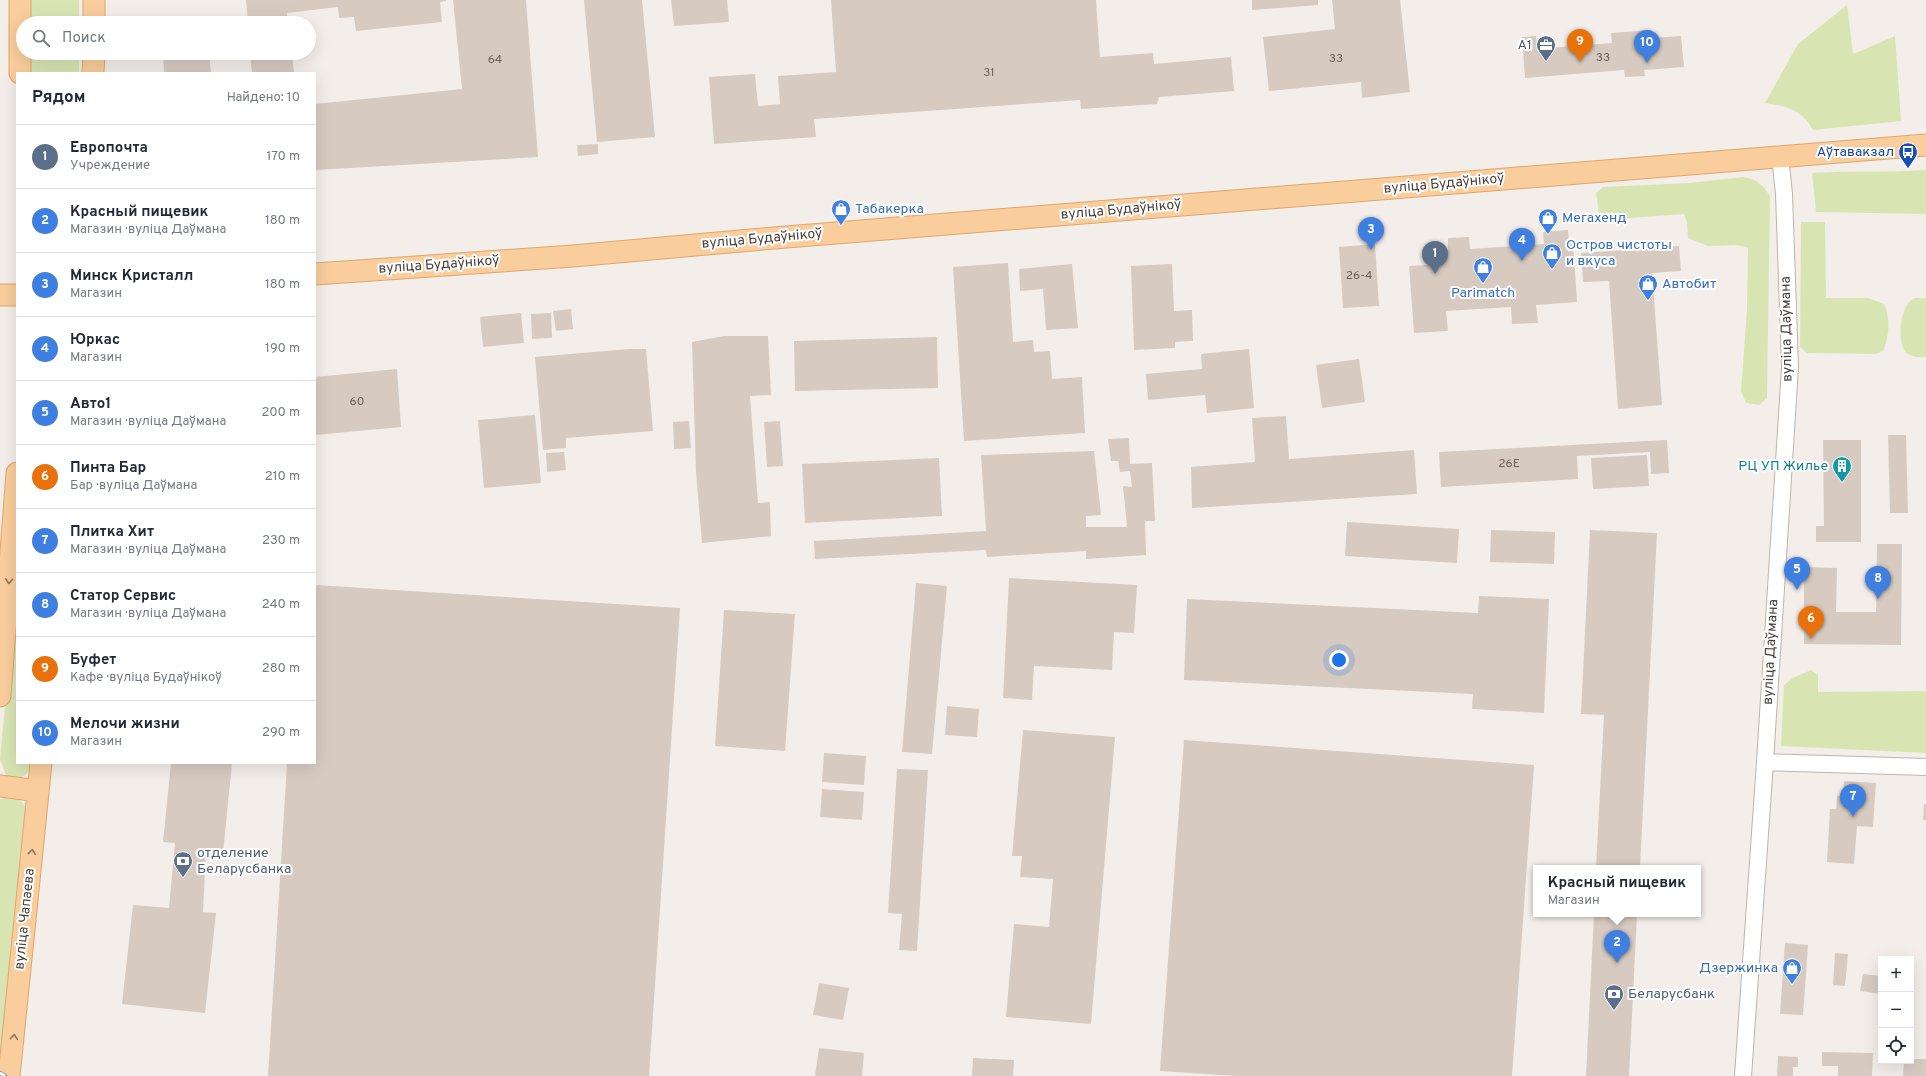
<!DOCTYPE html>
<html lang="ru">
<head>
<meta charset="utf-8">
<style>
  :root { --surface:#fff; --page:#f6f6f7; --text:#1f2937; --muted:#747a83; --line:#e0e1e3; --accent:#ef242c }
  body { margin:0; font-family:Overpass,sans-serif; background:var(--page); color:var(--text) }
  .controls { position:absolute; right:12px; bottom:12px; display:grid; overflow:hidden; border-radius:0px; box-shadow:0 4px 16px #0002 }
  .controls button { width:36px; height:36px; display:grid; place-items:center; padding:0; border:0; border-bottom:1px solid var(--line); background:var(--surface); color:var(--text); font:20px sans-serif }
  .you { position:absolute; left:1339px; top:660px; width:14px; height:14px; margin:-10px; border:3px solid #fff; border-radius:50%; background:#1a73e8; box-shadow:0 0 0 6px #1a73e833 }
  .badge { display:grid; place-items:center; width:26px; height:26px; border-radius:50%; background:var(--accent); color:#fff; font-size:13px; font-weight:700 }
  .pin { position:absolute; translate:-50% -33px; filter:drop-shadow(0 1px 2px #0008) }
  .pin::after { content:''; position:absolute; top:21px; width:14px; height:12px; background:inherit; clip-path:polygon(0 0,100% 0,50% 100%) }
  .popup { position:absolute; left:1533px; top:865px; width:168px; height:52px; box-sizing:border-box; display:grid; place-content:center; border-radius:0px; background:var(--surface); filter:drop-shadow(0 1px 3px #0005); font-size:13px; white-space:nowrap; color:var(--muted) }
  .popup b { font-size:15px; color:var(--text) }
  .popup::after { content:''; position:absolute; left:50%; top:100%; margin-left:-8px; border:8px solid transparent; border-top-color:var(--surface) }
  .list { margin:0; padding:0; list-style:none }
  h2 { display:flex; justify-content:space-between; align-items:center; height:52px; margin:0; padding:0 16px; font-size:17px }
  h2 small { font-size:13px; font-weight:400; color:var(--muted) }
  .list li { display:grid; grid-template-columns:26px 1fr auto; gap:12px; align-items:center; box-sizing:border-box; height:64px; padding:0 16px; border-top:1px solid var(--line) }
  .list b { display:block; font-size:15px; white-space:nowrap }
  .list p { margin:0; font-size:13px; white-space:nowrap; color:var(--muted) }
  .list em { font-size:13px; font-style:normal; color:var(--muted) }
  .icon { flex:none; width:22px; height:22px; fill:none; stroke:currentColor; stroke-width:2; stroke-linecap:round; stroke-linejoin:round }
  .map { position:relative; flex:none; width:1926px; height:1076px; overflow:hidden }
  .search { position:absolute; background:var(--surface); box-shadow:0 4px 16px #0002; left:16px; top:16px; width:300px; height:44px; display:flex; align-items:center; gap:10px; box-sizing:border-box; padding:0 14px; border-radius:22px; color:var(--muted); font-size:15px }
  .panel { position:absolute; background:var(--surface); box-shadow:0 4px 16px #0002; left:16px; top:72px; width:300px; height:692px; border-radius:0px }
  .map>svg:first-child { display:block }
  .green { fill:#d8e5b3 }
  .building { fill:#d7cbc1 }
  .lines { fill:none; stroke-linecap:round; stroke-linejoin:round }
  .minor-casing { stroke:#beb4ab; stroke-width:18 }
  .major-casing { stroke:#dea66c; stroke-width:23 }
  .minor { stroke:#fff; stroke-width:16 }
  .major { stroke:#f9cd9c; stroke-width:21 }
  .rail-casing { stroke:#979797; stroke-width:4.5 }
  .rail { stroke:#fff; stroke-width:3; stroke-dasharray:9; stroke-linecap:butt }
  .oneway { stroke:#8e775f }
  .labels { text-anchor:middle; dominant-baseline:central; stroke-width:4; stroke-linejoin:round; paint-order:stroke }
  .number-label { font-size:12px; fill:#6b615a }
  .service-label { font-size:14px; fill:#4e5e75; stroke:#fff; text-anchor:start }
  .transit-label { font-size:14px; fill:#164399; stroke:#fff; text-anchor:end }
  .street-label { font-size:14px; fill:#473e37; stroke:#fff }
  .shop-label { font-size:14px; fill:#366cbe; stroke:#fff; text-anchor:start }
  .culture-label { font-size:14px; fill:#0d838f; stroke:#fff; text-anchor:end }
</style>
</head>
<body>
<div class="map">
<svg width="1926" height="1076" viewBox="0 0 1926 1076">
  <rect width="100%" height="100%" fill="#f3eee9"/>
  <path class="green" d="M24,0h55v23h-55z
    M1847,5l6,49 42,-18 6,85 -88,9c-11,-21 -27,-24 -48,-27l33,-59z
    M25,53h54v20h-54z
    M1926,170v44l-110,-2 -4,-39c38,-3 76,0 114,-3z
    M1743,177c14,2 19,7 27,19l-3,202 -8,7 -13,-2 -5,-12 6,-82 1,-61 -11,-3 -29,1 -20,-8 -1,-16 -3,-8 -67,5 -18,-6 -3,-20 7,-6 87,-4z
    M1801,222h24l1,76h42l16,6c7,14 5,34 -1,47l-7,3 -69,-1 -7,-6z
    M1916,298h10v59c-6,0 -12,1 -18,-3 -13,-8 -8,-53 8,-56z
    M17,579v184h14c-1,14 -13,18 -25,12l-6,-16z
    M1811,670l7,5v17l108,-1v62l-145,-7 3,-61 9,-7z
    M8,797c9,1 15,3 18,13l-26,266v-277z"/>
  <path class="building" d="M246,0h200v1l-6,1 2,20 -86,9 -2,-14 -15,1 -1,-11 -51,6 1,10h-40z
    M453,0h73l12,157 -223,13v-66l147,-15z
    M584,0h58l13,137 -58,5z
    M671,0h56l2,22 -55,4z
    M831,0h265l4,57 53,-4 1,11 77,-7 3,34 -75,6 -2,7 -76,5 -1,-9 -266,19 2,18 -102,7 -5,-67 46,-3 3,32 22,-2 -2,-28 58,-4z
    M1252,0h66v5l-66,5z
    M1332,0h68l10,92 -48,6 -1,-16 -92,9 -6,-54 72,-8z
    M1651,30v8l30,-2 3,31 -40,3 1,6 -20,1 -1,-7 -99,8 -3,-41 14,-1 1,13 75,-6 -1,-10z
    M163,53h46l2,20h-47z
    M250,53h42l2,20h-42z
    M598,144v10l-20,2 -1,-11z
    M1568,230l1,12h4l4,60 -41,3 2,18 -26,1 -1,-17 -65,4 2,20 -34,2 -5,-67 34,-2 -1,-13 6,-1v-12l21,-1 1,12 74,-5 -1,-12z
    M1375,244l4,62 -36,2 -4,-61z
    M1679,246l2,25 -29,2 10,132 -44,4 -9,-128 -26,1 -2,-29z
    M1008,263l5,79 20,-2 1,12 16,-1 2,28 30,-2 3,56 -121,8 -11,-174z
    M1072,264l6,64 -32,2 -3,-41 -23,2 -1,-22z
    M1172,264l2,47 18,-1 1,31 -18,1v6l-41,2 -3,-84z
    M571,309l2,20 -17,2 -3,-20z
    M521,313l3,30 -41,4 -3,-30z
    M551,313l1,25 -20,1 -1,-25z
    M724,336h44l3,59 -21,1 8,107 12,-1 1,34 -69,7 -6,-71 -4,-130z
    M937,337l1,51 -143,3 -1,-50z
    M629,349h17l7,82 -87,7v10l-23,2 -8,-93z
    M1249,349l5,59 -47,5 -2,-18 -57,5 -2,-26 56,-5 -1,-15z
    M1359,359l6,43 -43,6 -6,-43z
    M397,369l4,58 -86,8v-58z
    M535,415l6,68 -57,5 -6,-68z
    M1286,416l3,43 125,-9 3,44 -225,14 -1,-41 64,-5 -3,-44z
    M689,421l2,27 -17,1 -1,-27z
    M780,421l3,45 -16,1 -3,-45z
    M1888,435h18l2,78h-18z
    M1129,438l1,26 22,-1 3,58h-10l1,34 -60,4v-8l-99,6 -1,-7 -171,9 -1,-18 172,-10 -5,-76 113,-4 7,64 -15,1v11h41l-4,-41 9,1 -2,-16 -10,1 -2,-11h-7l-3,-22z
    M1667,440l2,33 -18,1 -1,-22 -73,4 1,23 -137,8 -2,-35z
    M1823,440h38v102h-45v-16h8z
    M564,452l2,18 -19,2 -1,-19z
    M1647,455l2,31 -56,3 -2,-31z
    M939,458l3,58 -137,7 -3,-59z
    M1347,522l112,7 -2,34 -112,-7z
    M1491,530l64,2 -1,32 -64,-2z
    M1590,530l67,3 -17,335h-44l8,-153 -23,-1z
    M1877,544h25l-1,101 -97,-1v-77l33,1 -1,44h40z
    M1009,578l128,7 -3,48 -20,-1 -2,38 -78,-4 -2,34 -29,-2z
    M916,583l31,3 -15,168 -30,-2z
    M315,585l365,23 -31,468h-381l19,-313h28z
    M1479,596l70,3 -5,114 -72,-4 1,-15 -289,-14 3,-81 291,14z
    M724,610l71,4 -10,137 -70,-5z
    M947,706l32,3 -2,28 -32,-2z
    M1023,730l92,7 -24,287 -85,-7 8,-93 35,3 4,-48 -33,-2 2,-21h-10z
    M1184,740l350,25 -22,311h-276l-76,-5z
    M824,753l42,3 -2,29 -42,-3z
    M171,763h61l-9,90 -17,-2 -3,61 13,1 -11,100 -83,-9 11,-99 36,3 6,-65 -12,-1z
    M897,769l31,1 -11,181 -18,-1 3,-36 -14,-1z
    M1844,781l32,2 -3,44 -16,-1 -3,38 -27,-2 3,-53h6l1,-13h6z
    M822,789l42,3 -2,28 -42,-3z
    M1924,804h2v16h-3z
    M1594,914h43l-8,162h-43z
    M1785,943l23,2 -5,70 -23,-1z
    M1835,953l13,1 -3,32 -12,-1z
    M1863,974l18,2v18l-21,-3z
    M819,983l30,5 -6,32 -30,-5z
    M819,1048l45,5 -2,23h-47z
    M1822,1052l51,1 -1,23h-34v-10h-16z
    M1778,1056l20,1v10h-5v9h-16z
    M973,1058l41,2 -1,16h-41z
    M1911,1059h15v17h-23l1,-15h7z"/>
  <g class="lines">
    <defs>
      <path id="minor" d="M1765,762l161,5
        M1743,1076l22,-314 25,-395 -6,-173 -4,-38"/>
      <path id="major" d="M20,0v73
        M94,23v-23
        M93,73l1,-20
        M315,274l258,-18 201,-18 1152,-93
        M0,295h17
        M0,696l17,-223
        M0,786l38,5
        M9,1076l32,-313"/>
    </defs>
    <use href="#minor" class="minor-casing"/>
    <use href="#major" class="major-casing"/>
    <use href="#minor" class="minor"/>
    <use href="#major" class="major"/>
    <defs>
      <path id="rail" d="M0,1073l5,3"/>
    </defs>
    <use href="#rail" class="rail-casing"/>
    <use href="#rail" class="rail"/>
  </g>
  <defs><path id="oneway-chevron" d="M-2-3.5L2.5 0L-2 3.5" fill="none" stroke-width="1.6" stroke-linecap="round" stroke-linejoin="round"/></defs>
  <g class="oneway">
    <use href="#oneway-chevron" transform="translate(9 581) rotate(94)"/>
    <use href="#oneway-chevron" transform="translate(32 852) rotate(-84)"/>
    <use href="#oneway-chevron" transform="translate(14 1037) rotate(-84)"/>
  </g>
  <defs>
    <symbol id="office-pin" viewBox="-11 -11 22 30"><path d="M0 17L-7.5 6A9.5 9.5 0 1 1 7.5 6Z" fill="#5c6f8a" stroke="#fff"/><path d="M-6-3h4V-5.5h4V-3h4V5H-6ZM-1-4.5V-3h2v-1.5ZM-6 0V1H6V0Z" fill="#fff"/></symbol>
    <symbol id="bus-pin" viewBox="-11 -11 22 30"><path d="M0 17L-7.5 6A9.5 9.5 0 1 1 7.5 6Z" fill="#1a4fb4" stroke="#fff"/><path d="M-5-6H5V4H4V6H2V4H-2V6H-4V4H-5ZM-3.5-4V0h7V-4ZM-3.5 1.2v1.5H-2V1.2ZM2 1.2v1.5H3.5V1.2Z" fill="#fff"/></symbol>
    <symbol id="shop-pin" viewBox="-11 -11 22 30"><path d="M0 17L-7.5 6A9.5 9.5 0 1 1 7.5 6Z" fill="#3f7fe0" stroke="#fff"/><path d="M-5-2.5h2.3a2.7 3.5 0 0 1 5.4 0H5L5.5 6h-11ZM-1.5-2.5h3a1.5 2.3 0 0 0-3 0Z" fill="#fff"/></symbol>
    <symbol id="building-pin" viewBox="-11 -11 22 30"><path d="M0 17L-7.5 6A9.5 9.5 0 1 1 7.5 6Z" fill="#0f9aa8" stroke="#fff"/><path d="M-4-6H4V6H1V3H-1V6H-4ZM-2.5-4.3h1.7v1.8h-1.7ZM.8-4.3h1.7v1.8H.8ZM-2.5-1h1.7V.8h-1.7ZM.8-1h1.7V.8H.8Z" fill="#fff"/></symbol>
    <symbol id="bank-pin" viewBox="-11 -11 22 30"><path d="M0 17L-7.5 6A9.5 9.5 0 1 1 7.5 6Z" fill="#5c6f8a" stroke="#fff"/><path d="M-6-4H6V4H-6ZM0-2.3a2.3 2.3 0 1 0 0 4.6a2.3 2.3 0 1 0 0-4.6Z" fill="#fff"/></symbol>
  </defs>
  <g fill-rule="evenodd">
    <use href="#office-pin" x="1535" y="34" width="22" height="30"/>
    <use href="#bus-pin" x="1897" y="141" width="22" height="30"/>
    <use href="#shop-pin" x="830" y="198" width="22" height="30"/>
    <use href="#shop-pin" x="1537" y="207" width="22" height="30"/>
    <use href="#shop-pin" x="1541" y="242" width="22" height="30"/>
    <use href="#shop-pin" x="1472" y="256" width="22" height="30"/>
    <use href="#shop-pin" x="1637" y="273" width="22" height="30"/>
    <use href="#building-pin" x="1831" y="455" width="22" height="30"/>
    <use href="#bank-pin" x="172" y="850" width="22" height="30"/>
    <use href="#shop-pin" x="1781" y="957" width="22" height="30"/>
    <use href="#bank-pin" x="1603" y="983" width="22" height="30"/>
  </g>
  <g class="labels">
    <g class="number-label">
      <text x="1603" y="58">33</text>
      <text x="1336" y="59">33</text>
      <text x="495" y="60">64</text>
      <text x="989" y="73">31</text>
      <text x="1359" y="276">26-4</text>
      <text x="357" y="402">60</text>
      <text x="1509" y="464">26Е</text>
    </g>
    <g class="service-label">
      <text x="1532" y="45" text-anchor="end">A1</text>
      <text x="197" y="853">отделение<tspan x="197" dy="16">Беларусбанка</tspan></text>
      <text x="1628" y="994">Беларусбанк</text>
    </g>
    <g class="transit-label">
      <text x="1894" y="152">Аўтавакзал</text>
    </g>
    <g class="street-label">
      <text transform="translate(1444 184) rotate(-5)">вуліца Будаўнікоў</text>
      <text transform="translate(1121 210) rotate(-5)">вуліца Будаўнікоў</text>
      <text transform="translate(762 239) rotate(-5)">вуліца Будаўнікоў</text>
      <text transform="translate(439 265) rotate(-4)">вуліца Будаўнікоў</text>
      <text transform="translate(1787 329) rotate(-91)">вуліца Даўмана</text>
      <text transform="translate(1771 652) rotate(-87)">вуліца Даўмана</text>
      <text transform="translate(25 919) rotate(-84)">вуліца Чапаева</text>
    </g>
    <g class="shop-label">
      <text x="855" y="209">Табакерка</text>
      <text x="1562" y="218">Мегахенд</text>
      <text x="1566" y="245">Остров чистоты<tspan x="1566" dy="16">и вкуса</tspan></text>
      <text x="1662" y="284">Автобит</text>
      <text x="1483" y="293" text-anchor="middle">Parimatch</text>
      <text x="1778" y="968" text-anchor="end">Дзержинка</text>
    </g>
    <g class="culture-label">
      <text x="1828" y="466">РЦ УП Жилье</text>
    </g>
  </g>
</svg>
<div class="controls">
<button>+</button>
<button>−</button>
<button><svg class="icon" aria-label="locate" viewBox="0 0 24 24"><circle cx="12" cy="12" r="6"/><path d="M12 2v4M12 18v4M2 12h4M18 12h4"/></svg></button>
</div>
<div class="you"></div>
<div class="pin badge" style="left:1435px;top:274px;background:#5c6f8a">1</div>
<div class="pin badge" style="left:1617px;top:963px;background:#3f7fe0">2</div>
<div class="popup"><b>Красный пищевик</b>Магазин</div>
<div class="pin badge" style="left:1371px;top:250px;background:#3f7fe0">3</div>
<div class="pin badge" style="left:1522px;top:261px;background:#3f7fe0">4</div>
<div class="pin badge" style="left:1797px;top:590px;background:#3f7fe0">5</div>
<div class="pin badge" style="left:1811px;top:639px;background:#e8710a">6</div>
<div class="pin badge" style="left:1853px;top:817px;background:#3f7fe0">7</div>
<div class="pin badge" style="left:1878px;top:599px;background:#3f7fe0">8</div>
<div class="pin badge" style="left:1580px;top:62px;background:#e8710a">9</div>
<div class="pin badge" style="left:1647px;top:63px;background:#3f7fe0">10</div>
<div class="search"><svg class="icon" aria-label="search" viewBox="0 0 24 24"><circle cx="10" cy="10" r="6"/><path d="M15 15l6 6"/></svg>Поиск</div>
<section class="panel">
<h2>Рядом<small>Найдено: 10</small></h2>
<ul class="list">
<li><span class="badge" style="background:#5c6f8a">1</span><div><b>Европочта</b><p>Учреждение</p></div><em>170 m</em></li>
<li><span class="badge" style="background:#3f7fe0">2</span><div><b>Красный пищевик</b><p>Магазин · вуліца Даўмана</p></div><em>180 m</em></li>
<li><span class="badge" style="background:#3f7fe0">3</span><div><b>Минск Кристалл</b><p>Магазин</p></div><em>180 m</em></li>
<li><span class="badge" style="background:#3f7fe0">4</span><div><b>Юркас</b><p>Магазин</p></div><em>190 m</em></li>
<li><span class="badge" style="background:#3f7fe0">5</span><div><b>Авто1</b><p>Магазин · вуліца Даўмана</p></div><em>200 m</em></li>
<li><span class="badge" style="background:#e8710a">6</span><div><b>Пинта Бар</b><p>Бар · вуліца Даўмана</p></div><em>210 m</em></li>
<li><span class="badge" style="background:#3f7fe0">7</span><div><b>Плитка Хит</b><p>Магазин · вуліца Даўмана</p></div><em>230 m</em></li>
<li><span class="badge" style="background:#3f7fe0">8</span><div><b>Статор Сервис</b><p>Магазин · вуліца Даўмана</p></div><em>240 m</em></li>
<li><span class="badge" style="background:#e8710a">9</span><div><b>Буфет</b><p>Кафе · вуліца Будаўнікоў</p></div><em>280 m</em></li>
<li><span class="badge" style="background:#3f7fe0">10</span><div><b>Мелочи жизни</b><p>Магазин</p></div><em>290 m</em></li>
</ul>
</section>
</div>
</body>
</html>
